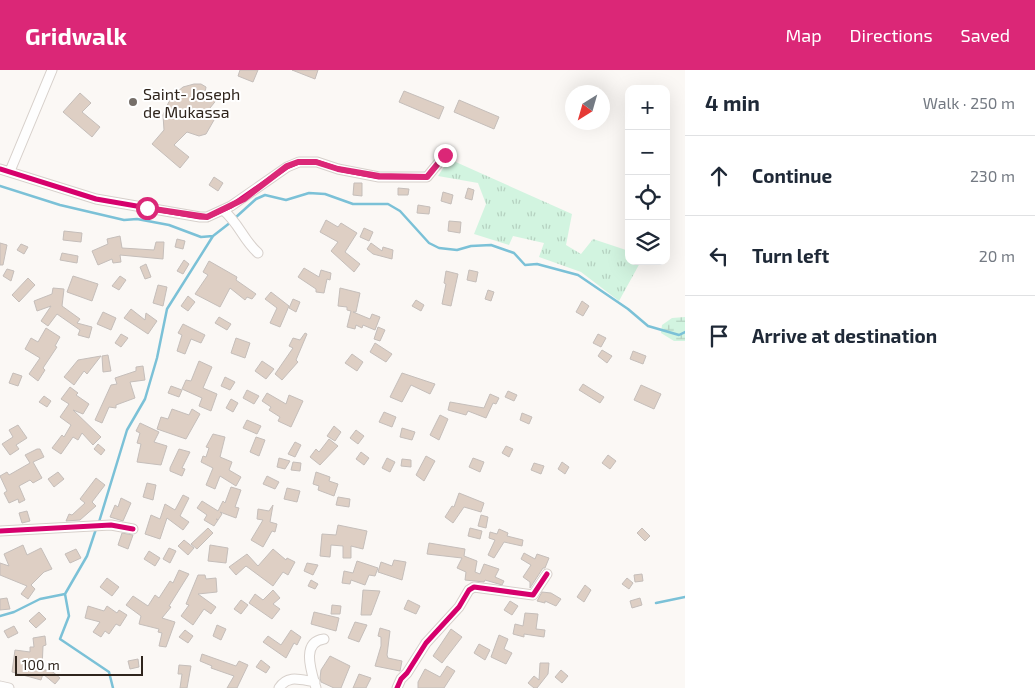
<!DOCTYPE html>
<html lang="en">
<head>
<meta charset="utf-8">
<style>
  :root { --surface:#fff; --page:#f2f2f3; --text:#1f2937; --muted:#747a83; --line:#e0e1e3; --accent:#db2777 }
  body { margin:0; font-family:"Exo 2",sans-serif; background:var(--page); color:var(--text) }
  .controls { position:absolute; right:15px; top:15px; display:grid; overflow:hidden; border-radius:10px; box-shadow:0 5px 20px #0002 }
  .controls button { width:45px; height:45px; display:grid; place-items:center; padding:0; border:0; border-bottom:1px solid var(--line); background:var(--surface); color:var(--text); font:25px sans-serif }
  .compass { position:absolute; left:565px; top:15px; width:45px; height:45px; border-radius:50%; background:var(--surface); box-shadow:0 5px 20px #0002; rotate:217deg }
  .scale { position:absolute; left:15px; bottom:12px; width:128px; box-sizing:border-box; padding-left:5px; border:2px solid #2f251d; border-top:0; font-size:14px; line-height:18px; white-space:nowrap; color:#2f251d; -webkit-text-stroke:4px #fff; paint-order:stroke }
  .stop { position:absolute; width:15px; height:15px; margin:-11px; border:4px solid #db2777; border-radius:50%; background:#fff }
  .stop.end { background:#db2777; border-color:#fff; box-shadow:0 1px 5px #0008 }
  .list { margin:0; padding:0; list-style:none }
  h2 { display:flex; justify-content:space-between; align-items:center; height:65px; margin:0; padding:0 20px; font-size:21px }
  h2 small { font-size:16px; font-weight:400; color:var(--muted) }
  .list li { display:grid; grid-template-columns:32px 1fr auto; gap:15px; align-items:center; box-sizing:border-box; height:80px; padding:0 20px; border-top:1px solid var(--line) }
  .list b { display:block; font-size:19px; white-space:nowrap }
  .list em { font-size:16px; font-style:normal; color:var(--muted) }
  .icon { flex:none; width:28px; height:28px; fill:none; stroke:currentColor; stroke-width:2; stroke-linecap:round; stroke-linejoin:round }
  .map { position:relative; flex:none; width:685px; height:618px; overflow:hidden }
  header { display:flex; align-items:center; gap:30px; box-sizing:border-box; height:70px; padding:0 25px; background:var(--accent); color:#fff }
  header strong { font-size:24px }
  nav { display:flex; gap:28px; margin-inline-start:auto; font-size:18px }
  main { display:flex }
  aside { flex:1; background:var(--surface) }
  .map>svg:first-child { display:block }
  .grass { fill:url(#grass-tufts) }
  .wetland { fill:url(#wetland-marsh) }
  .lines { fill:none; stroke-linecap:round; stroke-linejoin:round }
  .stream { stroke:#7bc1d7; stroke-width:2.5 }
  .building { fill:#decfc4; stroke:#c5beba }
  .minor-casing { stroke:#d7d0cb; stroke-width:11 }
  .minor { stroke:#fefefe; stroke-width:9 }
  .cycleway-casing { stroke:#fff; stroke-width:8 }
  .cycleway { stroke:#d6006c; stroke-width:5 }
  .route { stroke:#db2777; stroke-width:6 }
  .poi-dot { fill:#766f69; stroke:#fff; stroke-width:2 }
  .labels { text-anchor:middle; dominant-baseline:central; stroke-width:4; stroke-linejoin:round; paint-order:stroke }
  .poi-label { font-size:16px; fill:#2f251d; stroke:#fff; text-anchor:start }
</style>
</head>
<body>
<header>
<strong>Gridwalk</strong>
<nav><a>Map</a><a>Directions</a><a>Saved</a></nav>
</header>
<main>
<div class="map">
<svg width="685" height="618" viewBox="0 0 685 618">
  <defs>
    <pattern id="grass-tufts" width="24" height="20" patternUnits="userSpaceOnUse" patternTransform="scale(1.25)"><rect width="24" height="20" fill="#d2f4e0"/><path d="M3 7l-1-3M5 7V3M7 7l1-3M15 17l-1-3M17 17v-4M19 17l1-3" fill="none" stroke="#b5d1c0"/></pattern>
    <pattern id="wetland-marsh" width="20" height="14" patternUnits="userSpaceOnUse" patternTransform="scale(1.25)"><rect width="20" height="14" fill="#d2f4e0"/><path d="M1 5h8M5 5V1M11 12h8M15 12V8" fill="none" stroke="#b5d1c0"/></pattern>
  </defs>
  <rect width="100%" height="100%" fill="#fbf8f5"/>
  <path class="grass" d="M449,89l123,55 -6,31 15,9 12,-15 36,12v10h12l-22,40 -38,-29 -42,-15 5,-14 -31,-7 -4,9 -35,-11 12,-30 -8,-21 -40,-7z"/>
  <path class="wetland" d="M685,247v24h-11l-13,-8 1,-8 10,-7z"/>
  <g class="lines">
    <path class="stream" d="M0,116l60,19 64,15 13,-1 32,6 32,12 12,-1 18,-14
      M235,148l21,-19 9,-4 21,5 23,-7 16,1 28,10h35l12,7 29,32 10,5 18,2 14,-4 20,-1 23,8 11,12 12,-1 41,11 50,34 20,17 31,9 6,-3
      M99,452l28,-92 18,-31 12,-41 10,-49 46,-73
      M96,459l-9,27 -22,38 4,22 -9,23 49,33 4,16
      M656,533l29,-6
      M0,546l14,-4 26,-13 25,-5"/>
  </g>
  <path class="building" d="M240,0h18l-5,12 -15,-6z
    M292,0h26l-3,9z
    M194,14h7l5,3 -1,6 13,5 -8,10 4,12 -8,14 -7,2 -12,-4 -13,13 15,12 -9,11 -28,-24 12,-14 -1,-15 8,-18 12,-10z
    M404,21l40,16 -5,12 -40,-17z
    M80,23l11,10 -9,9 18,15 -8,10 -29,-25z
    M459,30l40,17 -5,12 -40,-17z
    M214,107l9,6 -5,8 -9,-6z
    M354,113h8v13l-9,-1z
    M398,118l11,1 -1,6h-10z
    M468,118l6,2 -2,10 -7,-2z
    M443,122l10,3 -2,9 -10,-3z
    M418,135l12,2 -1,7 -12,-1z
    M326,150l12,7 3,-4 16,10 -12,19 15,12 -6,8 -23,-21 7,-9 -18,-10z
    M449,151l12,1 -1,11 -12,-2z
    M364,158l9,4 -4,9 -9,-4z
    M64,161l18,2 -1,9 -18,-2z
    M120,166l2,12 32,2 2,-8h8l-1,17 -43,-4 1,7 -8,1 -1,-4 -14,6 -6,-14 16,-7 -1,-5z
    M177,169l8,2 -2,8 -8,-2z
    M0,173l7,2 -4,20h-3z
    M371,173l11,8 1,-4 10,3 -1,9 -19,-5 -6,-5z
    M21,174l7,3 -4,7 -7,-4z
    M62,183l16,3 -1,7 -17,-3z
    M184,190l5,4 -6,10 -6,-3z
    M209,191l28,16 -1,3 20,14 -4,5 -5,-2 -2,3 -15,-12 -10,19 -25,-13 13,-19 -5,-3z
    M146,194l5,13 -6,2 -5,-12z
    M304,198l15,9 2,-7 10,3 -1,7 -3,-1 -3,14 -8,-1v-3l-18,-12z
    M7,199l7,2 -3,10 -8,-5z
    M469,200l9,2 -2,10 -9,-2z
    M446,201l12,3 -7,32 -9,-2 4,-20 -2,-1z
    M73,206l25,8 -6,17 -25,-9z
    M120,206l6,4 -7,10 -7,-4z
    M28,208l7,7 -16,17 -7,-7z
    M158,215l9,2 -4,19 -10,-3z
    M53,218l11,1 -2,17 18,13 -3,4 15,4 -3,11 -11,-3 2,-5 -23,-16 -9,12 -7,-5 10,-15 -14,5 -3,-10 18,-7z
    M340,218l20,5 -4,19h-3l17,7 2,-5 8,3 -5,13 -12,-5 -1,3 -6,-3 -1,4 -8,-2 4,-16 -4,-1v-3l-9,-1z
    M488,220l6,2 -3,9 -6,-2z
    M271,222l18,14 -9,21 -10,-4 7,-15 -12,-9z
    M188,226l7,6 -7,9 -7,-5z
    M293,229l7,3 -4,10 -7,-4z
    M416,230l8,5 -3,6 -9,-5z
    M582,231l7,5 -6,10 -7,-4z
    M131,239l14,11 1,-7 11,8 -9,13 -24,-16z
    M103,242l13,6 -5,12 -14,-6z
    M219,247l12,7 -4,6 -12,-7z
    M183,254l22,11 -4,8 -10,-4 -6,15 -8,-3 5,-16 -4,-2z
    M378,257l7,3 -5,11 -6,-2z
    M46,258l14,9 -5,9 2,1 -14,21 2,2 -7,11 -9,-7 11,-16 -15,-9 6,-11 7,4z
    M305,263l2,1 -11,26 2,2 -16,18 -7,-6 18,-26 -4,-2 4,-8 7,2z
    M121,264l7,4 -7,9 -6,-4z
    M598,264l8,4 -5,9 -8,-4z
    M236,268l14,5 -5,15 -14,-5z
    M375,273l17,11 -6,8 -16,-10z
    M602,280l10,6 -5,7 -9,-7z
    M633,281l13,5 -3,8 -13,-5z
    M352,284l11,8 -6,9 -12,-8z
    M108,285l3,16 -8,1 -1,-16z
    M101,286l-14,18 -3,-3 -10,14 -10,-8 14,-17z
    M199,291l13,6 -9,21 14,6 -6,17 -12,-5 3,-8 -20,-9 4,-9 5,1z
    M262,291l12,8 -8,10 -11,-8z
    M143,296l2,14 -15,2 5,16 -19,7v3l-7,-1 -7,16 -7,-3 16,-35 6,-1 -2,-6 21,-7v-4z
    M13,303l9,3 -4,10 -9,-3z
    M402,303l33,11 -5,10 -19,-9 -9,17 -12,-5z
    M225,307l10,5 -5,8 -9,-4z
    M583,314l21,13 -4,6 -21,-13z
    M641,315l20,9 -7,15 -20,-9z
    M171,316l11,4 -3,7 -11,-4z
    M70,317l8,6 -2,2 13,9 -6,10 -10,-4 28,27 -8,8 -11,-12 -4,7 -5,-3 -12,17 -9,-6 10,-13 2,2 7,-12 -11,-8 9,-13 -8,-5z
    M247,320l12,6 -5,8 -11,-6z
    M508,321l9,4 -3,6 -9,-4z
    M267,323l19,11 3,-9 14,6 -12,26 -13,-6 2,-4 -11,-7 2,-3 -9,-6z
    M490,324l9,4 -3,6 -3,-1 -7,15 -18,-7 -2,4 -18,-5 2,-8 34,6z
    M44,326l7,5 -4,6 -8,-5z
    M231,329l7,4 -5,9 -7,-4z
    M172,339l17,6 3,-6 8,5 -14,25 -29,-10 4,-12 7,2z
    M384,342l12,5 -4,10 -13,-5z
    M522,343l10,4 -3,7 -9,-4z
    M440,345l8,4 -9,21 -9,-5z
    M247,350l14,6 -4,8 -14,-6z
    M140,353l19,9 -5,10 13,4 -6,19 -24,-3 4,-18 -4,-1 3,-10 -4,-2z
    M18,355l9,13 -11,7 3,4 -9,6 -8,-11 11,-7 -4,-7z
    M334,356l7,6 -6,9 -8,-5z
    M402,358l13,4 -3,8 -12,-3z
    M356,360l8,6 -6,8 -8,-6z
    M213,364l12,3 -5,20 12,5 -3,8 12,7 -5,9 -16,-10 -5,13 -9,-4 7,-17 -12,-6 2,-6 3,1 3,-9 -3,-1z
    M256,367l9,3 -6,16 -9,-4z
    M329,369l9,7 -18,19 -10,-8 6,-8 3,3z
    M295,372l6,3 -6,12 -7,-3z
    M98,374l7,6 -4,5 -7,-6z
    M506,376l7,3 -4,8 -7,-4z
    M37,379h3l4,8 -11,5 9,16 -9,5 -3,-3 -11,6 6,14 -6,3 -1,-4 -9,4 -5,-10 3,-2 -7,-15 7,-4 2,3 21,-12 -5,-8z
    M179,379l11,3 -8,16 3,1 -3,7 -12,-5v-3z
    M361,382l8,6 -5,7 -8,-6z
    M608,385l8,6 -6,8 -8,-6z
    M426,386l9,5 -11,20 -8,-6z
    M279,388l11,3 -5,8 -8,-2z
    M387,388l8,4 -5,10 -8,-4z
    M473,388l11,4 -4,10 -11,-5z
    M402,389l9,1v7l-10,-1z
    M293,392l8,1 -1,8 -9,-1z
    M562,392l7,5 -4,7 -7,-5z
    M534,393l10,3 -3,8 -10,-4z
    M58,402l6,7 -10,8 -6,-8z
    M316,402l14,5 -1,4 9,3 -4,12 -16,-6 1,-4 -6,-2z
    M267,406l12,6 -4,7 -12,-5z
    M96,408l9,7 -13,17 4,4 -16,14 -14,1 3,-7 3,1 13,-12 -5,-4z
    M147,413l9,2 -3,15 -10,-3z
    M231,417l10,3 -6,17 4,1 -3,10 -16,-6 2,2 -4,6 -2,-1 2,1 -4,6 -10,-6 3,-5 -10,-7 5,-7 16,10 5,-10 2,2z
    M287,418l13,3 -3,11 -13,-3z
    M459,423l25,10 -3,9 -17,-5 -11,16 -8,-6 7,-11 2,1z
    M183,425l6,3 -9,18 9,6 -6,8 -16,-12 -7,21 -15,-5 6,-19 9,4 5,-15 10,6z
    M338,427l12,2 -1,8 -13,-2z
    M121,428l10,5 -8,18 -13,-4 5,-12 3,2z
    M273,435l-3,17 7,2 -2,8 -3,-1 -9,16 -12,-7 12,-20 -6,-1 1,-10 11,2z
    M27,441l3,10 -8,2 -3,-10z
    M481,445l7,2 -2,11 -8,-2z
    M338,455l29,6 -4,18 -12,-3v12h-8v-12l-12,-1 -1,12 -10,-1 2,-22 14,1z
    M208,458l5,5 -16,16 -6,-5z
    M470,458l12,3 -2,8 -12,-3z
    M642,458l8,8 -5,5 -8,-8z
    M499,459l9,4 -1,3 16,4 -1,6 -18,-4 -10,16 -6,-3 7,-15 -6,-2 1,-6 7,2z
    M122,463l11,2 -5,14 -10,-4z
    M184,470l10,8 -6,7 -10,-9z
    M429,473l36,6 -1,7 13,5 -2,11 5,2 4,-10 15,5 -4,8 9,4 -2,4 -17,-5 -1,2 -19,-2 1,-8 -9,-4 5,-10 -35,-4z
    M23,475l4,10 14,-7 11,21 -8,3 -13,13 4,4 -7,10 -7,-5 6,-8 -27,-11v-12l9,3 -5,-12z
    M210,475l18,3 -2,15 -18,-2z
    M169,478l7,3 -6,12 -7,-4z
    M76,479l5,9 -11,5 -5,-9z
    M273,479l13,11 1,-2 8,4 -7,13 -5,-3 -10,14 -27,-20 -10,9 -7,-8 18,-13 11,12z
    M149,481l11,7 -5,8 -11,-7z
    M524,483l11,6 2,-5 12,4 -4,10h-2l-13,20v-6l-7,-5 8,-12 -10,-6z
    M394,490l12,2 -4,18 -24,-8 3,-10 11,4z
    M357,491l21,7 -3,8 -6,-1 -4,10 -14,-5 -1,4 -8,-1 2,-12 9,2z
    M307,493l11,2 -5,10 -9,-4z
    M179,500l10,4 -20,32 2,1 -9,11 13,4 -9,25 -7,-1 3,-13 -4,-1 1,-3 -20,-5 2,-8 -15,-11 7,-9 15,10 7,-11 4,3 11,-17 3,2z
    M642,504l1,7 -8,1 -1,-7z
    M198,505h7l1,4 10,-1 1,14 -19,2 18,13 -5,7 -7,-5 -11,16 -12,-9 8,-11 -3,-1z
    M107,508l12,9 -7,9 -12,-9z
    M627,508l6,5 -4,6 -7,-5z
    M311,510l7,4 -3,5 -7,-3z
    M585,515l6,5 -7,12 -7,-5z
    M273,520l7,8 -7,6 7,5 -8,10 -23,-16 6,-9 8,6z
    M363,520l17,1 -9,24h-10z
    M542,522l9,1 10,6 -5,7 -11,-5v2l-8,-2z
    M7,528l3,11 -10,1v-11z
    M640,528l2,7 -10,3 -2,-7z
    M241,530l7,5 -7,9 -7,-5z
    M408,530l12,6 -4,8 -12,-5z
    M510,531l8,5 -6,9 -8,-5z
    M332,535l9,1 -1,8h-9z
    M88,536l16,5 3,-5 10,7 2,-3 8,5 -7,11 -4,-2 -7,10 -4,-3 -4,6 -8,-5 7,-10 -15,-4z
    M39,542l7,7 -10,9 -7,-7z
    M314,542l25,6 -3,13 -25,-7z
    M525,543l13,1 -2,15 9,1 -1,7 -20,-3v3l-11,-3 2,-10 8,2z
    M355,552l12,3 -8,17 -11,-4z
    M217,555l9,4 -5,11 -8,-4z
    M14,556l4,7 -10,5 -4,-7z
    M380,558l10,3 -3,24 1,3 14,3 -2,10 -25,-5 6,-20v-9l-3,-1z
    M451,559l11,8 -20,26 -9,-7z
    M185,560l8,6 -5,7 -9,-6z
    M291,560l10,7 -4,8 -3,-2 -8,15 -23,-16 5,-6 13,9z
    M499,565l9,4 -4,10 8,4 -6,11 -15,-7z
    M45,566l1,9 -3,1 -1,23 11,3 7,6 -5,6 -12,-10 -2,6 -29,-8 3,-22 15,2v-5h4l-1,-9z
    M479,574l11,6 -5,10 -11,-7z
    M202,584l34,12 3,-5 9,4 -11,23h-10l7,-12 -23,-8 1,-2 -12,-5z
    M330,586l20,10 -9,22h-7l-13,-6 -1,-4 1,-8z
    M138,589l1,8 -9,2 -2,-8z
    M261,590l9,7 -4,6 -10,-6z
    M540,593h9l-1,11 -11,14h-3l-6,-5 6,-7 5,4z
    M179,595l12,1 -4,22h-7l2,-14h-4z
    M447,596l8,5 -11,17h-26v-6l7,-13 15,8z
    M561,600l7,6 -6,7 -7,-6z
    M359,604l12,4 -5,10h-13z"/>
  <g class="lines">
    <defs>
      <path id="minor" d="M0,99l96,30 104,18h7l24,-11 56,-39 12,-5h18l21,7 41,8h48l18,-22 5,-2
        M10,101l42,-101
        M223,140c16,13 20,30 35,43
        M0,461l111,-6 22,4
        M0,616l9,2
        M279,618c9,-14 22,-8 36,-6
        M316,618c-4,-15 -16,-46 8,-49
        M397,618l4,-9 6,-6 19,-30 33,-36 10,-17 5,-3 59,8 14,-21"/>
    </defs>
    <use href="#minor" class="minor-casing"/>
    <use href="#minor" class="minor"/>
    <defs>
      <path id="cycleway" d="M0,99l96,30 104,18h7l24,-11 56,-39 12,-5h18l21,7 41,8h48l18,-22 5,-2
        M0,461l111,-6 22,4
        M397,618l4,-9 6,-6 19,-30 33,-36 10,-17 5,-3 59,8 14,-21"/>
    </defs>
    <use href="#cycleway" class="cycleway-casing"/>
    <use href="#cycleway" class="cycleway"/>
  </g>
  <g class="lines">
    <path class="route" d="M147,138l60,9 37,-18 43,-33 11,-4h18l22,7 41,7 48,1 18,-22"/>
  </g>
  <circle class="poi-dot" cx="133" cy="32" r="5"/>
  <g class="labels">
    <g class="poi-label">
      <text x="143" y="23">Saint- Joseph<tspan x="143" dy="18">de Mukassa</tspan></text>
    </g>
  </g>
</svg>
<div class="controls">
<button>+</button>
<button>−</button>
<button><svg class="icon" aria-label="locate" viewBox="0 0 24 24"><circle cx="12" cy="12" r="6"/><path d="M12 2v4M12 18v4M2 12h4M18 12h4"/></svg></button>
<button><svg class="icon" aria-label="layers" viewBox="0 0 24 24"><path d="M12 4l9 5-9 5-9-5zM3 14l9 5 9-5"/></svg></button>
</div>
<svg class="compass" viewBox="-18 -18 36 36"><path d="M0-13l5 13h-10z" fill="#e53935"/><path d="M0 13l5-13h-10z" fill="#747a83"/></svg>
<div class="scale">100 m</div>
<div class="stop" style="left:147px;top:138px"></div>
<div class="stop end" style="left:445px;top:85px"></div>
</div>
<aside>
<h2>4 min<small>Walk · 250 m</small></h2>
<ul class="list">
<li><svg class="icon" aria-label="ahead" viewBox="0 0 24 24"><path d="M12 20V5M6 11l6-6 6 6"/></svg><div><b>Continue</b></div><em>230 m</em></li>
<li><svg class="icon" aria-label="left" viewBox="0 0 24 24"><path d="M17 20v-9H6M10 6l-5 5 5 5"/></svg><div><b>Turn left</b></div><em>20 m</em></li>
<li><svg class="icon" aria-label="arrive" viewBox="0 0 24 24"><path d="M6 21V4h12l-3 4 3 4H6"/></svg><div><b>Arrive at destination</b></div></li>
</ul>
</aside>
</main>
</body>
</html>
